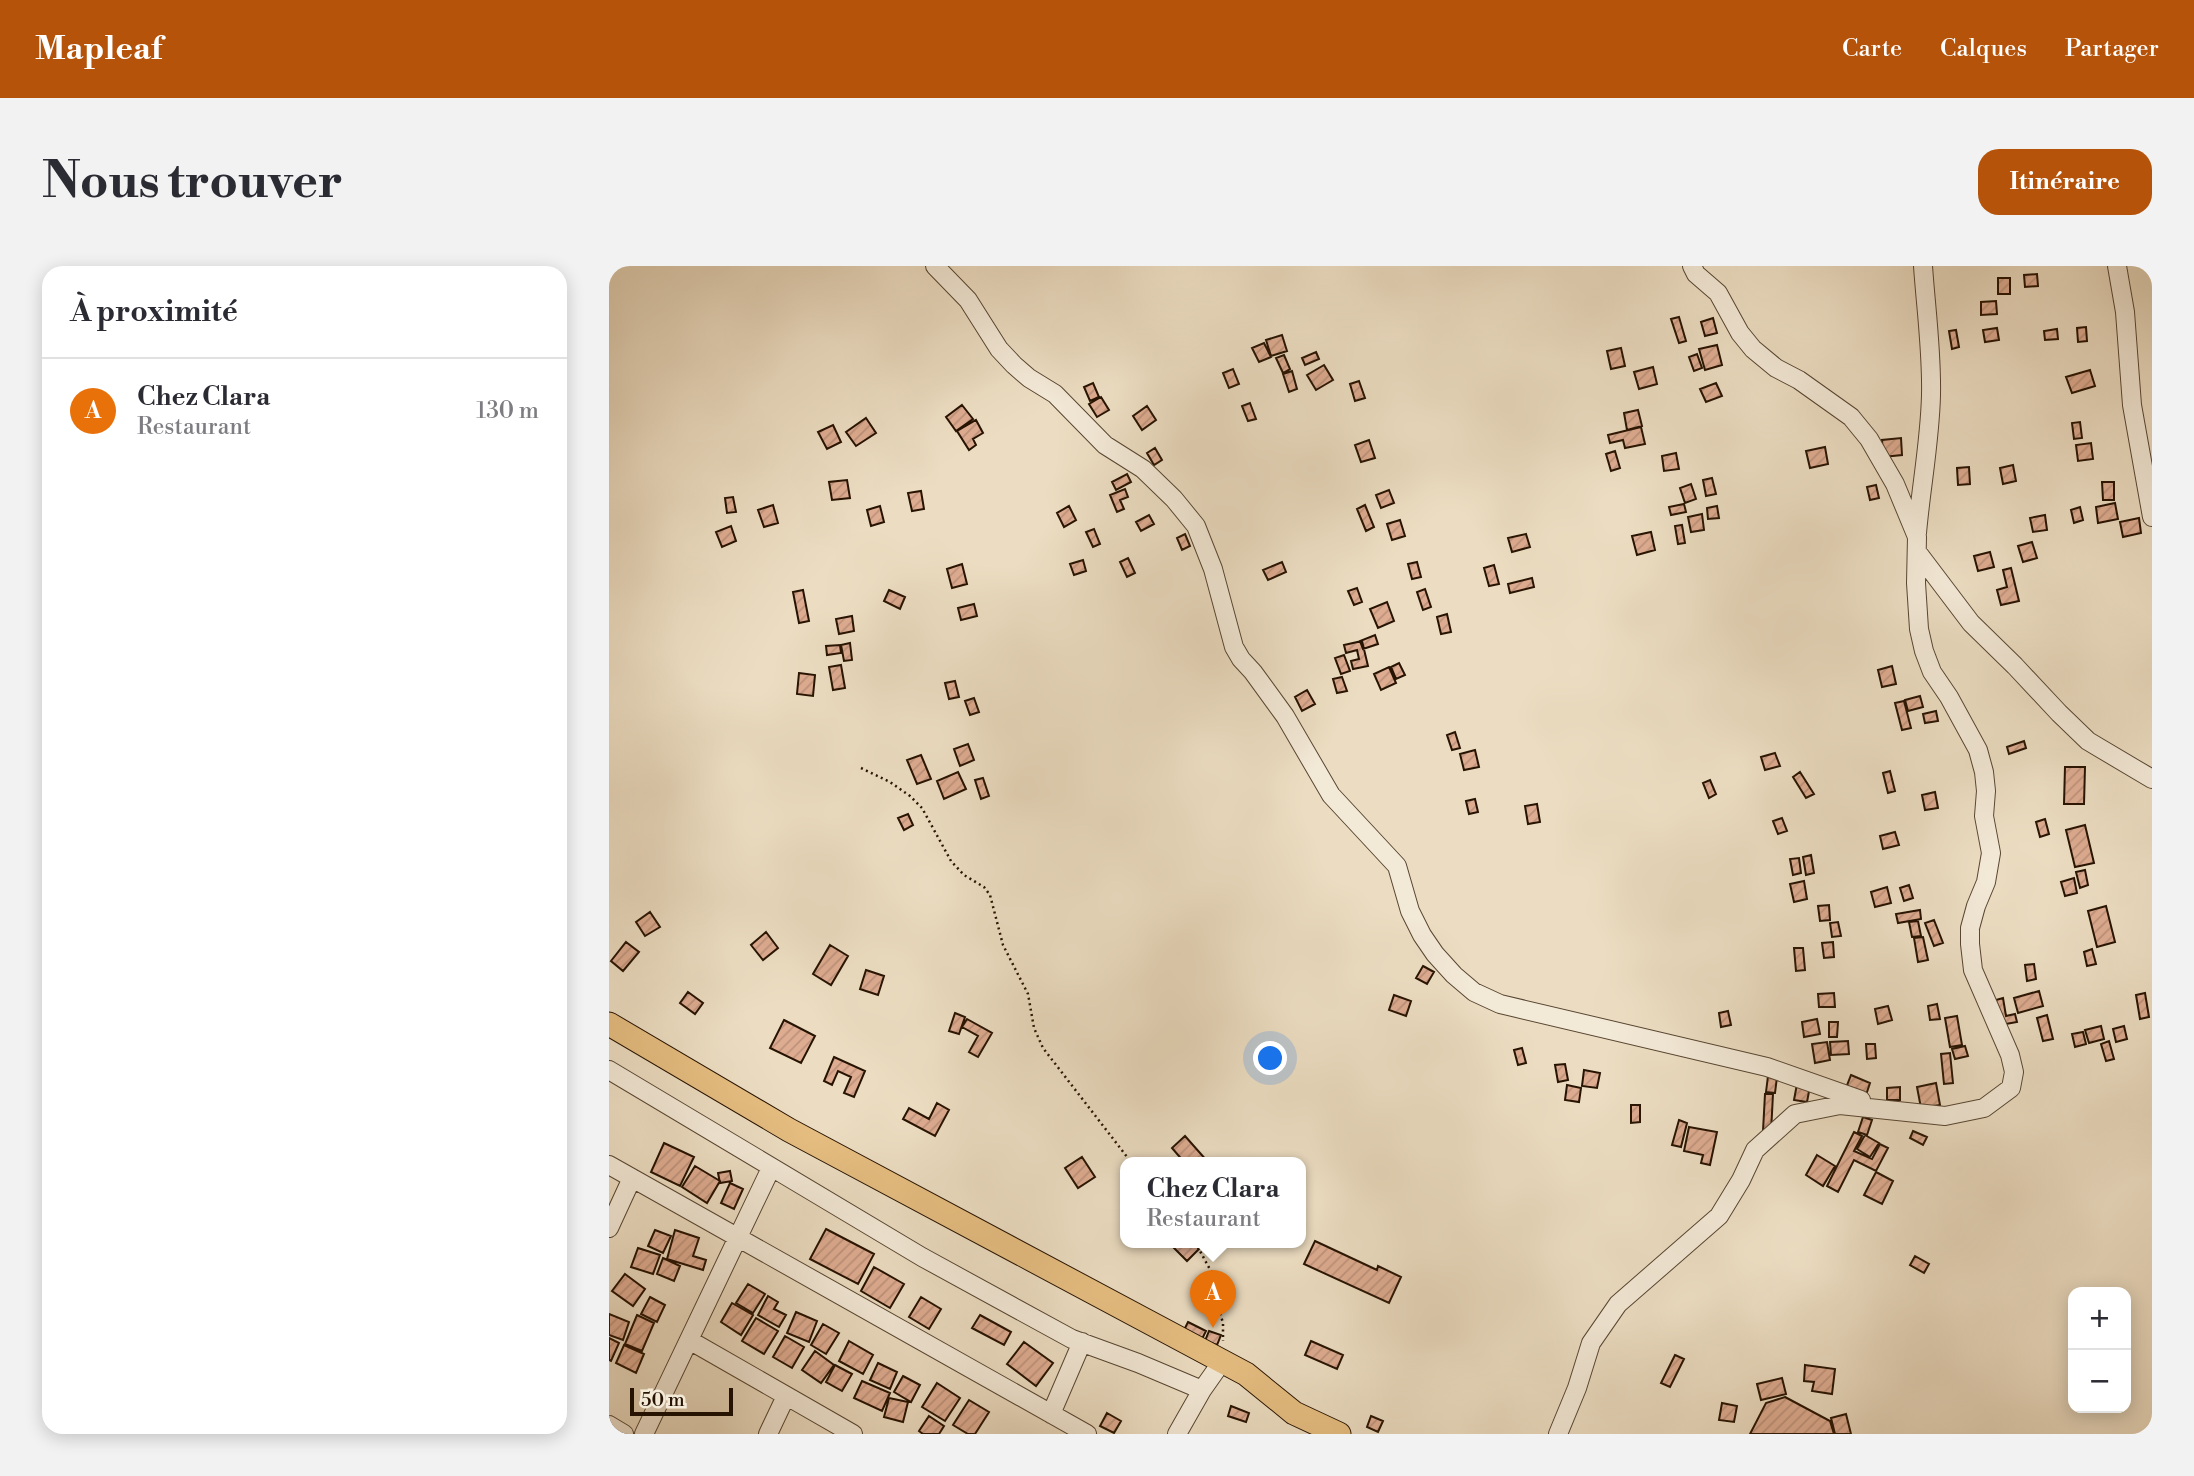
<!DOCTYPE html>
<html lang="fr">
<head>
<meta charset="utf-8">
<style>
  :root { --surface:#fff; --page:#f2f2f3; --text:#2b2b33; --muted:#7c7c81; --line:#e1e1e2; --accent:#b45309 }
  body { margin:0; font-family:"Libre Bodoni",serif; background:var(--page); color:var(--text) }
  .controls { position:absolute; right:21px; bottom:21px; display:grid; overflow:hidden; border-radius:14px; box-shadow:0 4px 18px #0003 }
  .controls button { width:63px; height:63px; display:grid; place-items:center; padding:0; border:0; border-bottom:2px solid var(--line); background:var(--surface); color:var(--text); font:35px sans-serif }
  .scale { position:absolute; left:21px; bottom:18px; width:103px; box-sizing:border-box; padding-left:7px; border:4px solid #271302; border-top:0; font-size:19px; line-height:24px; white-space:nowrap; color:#271302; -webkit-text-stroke:5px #f3e9d7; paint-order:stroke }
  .you { position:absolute; left:662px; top:793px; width:24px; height:24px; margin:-18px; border:5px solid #fff; border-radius:50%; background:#1a73e8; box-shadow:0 0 0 10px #1a73e833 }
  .badge { display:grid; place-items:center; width:46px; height:46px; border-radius:50%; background:var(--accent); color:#fff; font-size:23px; font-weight:700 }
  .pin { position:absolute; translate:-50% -58px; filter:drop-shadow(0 2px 4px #0008) }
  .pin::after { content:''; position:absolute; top:37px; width:24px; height:21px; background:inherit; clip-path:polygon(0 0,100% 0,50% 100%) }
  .popup { position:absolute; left:511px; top:891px; width:186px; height:91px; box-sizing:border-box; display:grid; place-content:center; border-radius:14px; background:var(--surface); filter:drop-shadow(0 2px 5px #0005); font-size:23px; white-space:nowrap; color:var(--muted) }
  .popup b { font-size:26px; color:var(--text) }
  .popup::after { content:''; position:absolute; left:50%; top:100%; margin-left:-14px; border:14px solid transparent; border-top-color:var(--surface) }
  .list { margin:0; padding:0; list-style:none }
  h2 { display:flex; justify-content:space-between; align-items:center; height:91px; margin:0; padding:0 28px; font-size:30px }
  h2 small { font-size:23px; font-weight:400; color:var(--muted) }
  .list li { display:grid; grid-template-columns:46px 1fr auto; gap:21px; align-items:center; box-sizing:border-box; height:105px; padding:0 28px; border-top:2px solid var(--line) }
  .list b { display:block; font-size:26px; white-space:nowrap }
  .list p { margin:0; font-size:23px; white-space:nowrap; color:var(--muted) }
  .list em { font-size:23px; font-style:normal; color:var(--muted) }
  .map { position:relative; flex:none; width:1543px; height:1168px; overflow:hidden; border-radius:21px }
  header { display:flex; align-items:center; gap:42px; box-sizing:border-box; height:98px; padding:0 35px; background:var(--accent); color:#fff }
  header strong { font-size:33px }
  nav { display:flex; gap:38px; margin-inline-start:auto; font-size:24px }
  .intro { display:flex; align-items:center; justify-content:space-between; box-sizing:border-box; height:168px; padding:0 42px }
  h1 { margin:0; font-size:49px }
  .button { padding:18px 32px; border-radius:21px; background:var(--accent); color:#fff; font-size:24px; font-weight:700 }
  main { display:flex; gap:42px; padding:0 42px }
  aside { flex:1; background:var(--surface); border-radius:21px; box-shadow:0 4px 18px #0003 }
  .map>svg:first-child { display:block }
  .building { fill:url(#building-hatch); stroke:#271302; stroke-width:2 }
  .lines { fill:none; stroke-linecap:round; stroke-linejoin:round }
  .minor-casing { stroke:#584632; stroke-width:20 }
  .major-casing { stroke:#271302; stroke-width:25 }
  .path { stroke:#271302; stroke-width:2.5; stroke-dasharray:2 3.5; stroke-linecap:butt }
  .minor { stroke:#f3e9d7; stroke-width:18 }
  .major { stroke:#e6be81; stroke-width:23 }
</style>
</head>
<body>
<header>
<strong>Mapleaf</strong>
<nav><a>Carte</a><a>Calques</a><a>Partager</a></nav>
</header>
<div class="intro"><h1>Nous trouver</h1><a class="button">Itinéraire</a></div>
<main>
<aside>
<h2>À proximité<small></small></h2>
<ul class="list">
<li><span class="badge" style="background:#e8710a">A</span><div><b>Chez Clara</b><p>Restaurant</p></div><em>130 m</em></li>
</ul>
</aside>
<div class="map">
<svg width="1543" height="1168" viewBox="0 0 1543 1168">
  <defs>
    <pattern id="building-hatch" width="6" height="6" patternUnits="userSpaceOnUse" patternTransform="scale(1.75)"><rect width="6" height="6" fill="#deac91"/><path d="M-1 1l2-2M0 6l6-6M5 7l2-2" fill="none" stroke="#be937b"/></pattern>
  </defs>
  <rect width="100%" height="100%" fill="#ecddc2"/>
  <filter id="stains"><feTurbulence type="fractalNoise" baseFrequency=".00286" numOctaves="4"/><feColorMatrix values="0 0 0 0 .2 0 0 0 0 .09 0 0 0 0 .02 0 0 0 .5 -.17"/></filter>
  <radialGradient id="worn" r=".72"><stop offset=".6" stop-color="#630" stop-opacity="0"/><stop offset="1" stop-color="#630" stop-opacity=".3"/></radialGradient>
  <path class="building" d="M1428,8l1,12 -13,1 -1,-12z
    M1389,12h12v16h-12z
    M1387,35l1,13 -16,1v-13z
    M1070,51l7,24 -7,2 -8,-24z
    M1104,52l4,15 -12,3 -4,-14z
    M1477,61l1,14 -9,1 -1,-14z
    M1388,62l2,12 -14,2 -2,-12z
    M1448,63l1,10 -13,1 -1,-9z
    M1347,64l3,17 -7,2 -3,-18z
    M673,69l5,16 -16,5 -5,-16z
    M655,77l7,14 -12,5 -7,-14z
    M1108,79l5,20 -17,5 -6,-21z
    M1012,82l4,18 -14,3 -4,-18z
    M707,86l3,7 -14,6 -3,-7z
    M1088,88l5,14 -8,3 -5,-14z
    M675,89l6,14 -7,4 -7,-15z
    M715,99l9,15 -17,10 -9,-15z
    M1044,101l4,17 -18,5 -5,-17z
    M624,103l6,15 -10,4 -6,-15z
    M1481,104l5,16 -23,7 -6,-16z
    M683,105l5,18 -8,3 -6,-18z
    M750,115l6,17 -10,3 -5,-17z
    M484,117l6,14 -9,4 -6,-14z
    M1107,117l6,13 -16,6 -6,-13z
    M492,131l8,13 -12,7 -8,-13z
    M641,137l6,16 -8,2 -6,-15z
    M353,139l11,14 -17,12 -10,-14z
    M538,140l9,14 -14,10 -9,-14z
    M1029,144l4,16 -15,4 -3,-17z
    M257,152l10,15 -20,13 -10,-14z
    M367,154l7,13 -10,6 3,6 -7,5 -12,-19z
    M1471,156l2,16 -8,1 -2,-16z
    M224,159l8,17 -14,7 -9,-17z
    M1032,161l4,17 -20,4 -2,-8 -13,3 -2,-8z
    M1292,172l1,17 -19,2 -1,-17z
    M760,174l6,18 -14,4 -6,-17z
    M1482,177l2,16 -15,2 -2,-16z
    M1216,181l3,17 -18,4 -4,-17z
    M546,182l7,12 -8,5 -7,-12z
    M1006,185l5,17 -9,3 -5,-17z
    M1067,187l3,16 -15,2 -2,-15z
    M1404,199l3,16 -13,3 -3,-16z
    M1360,201l1,17 -12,1 -1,-17z
    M518,208l4,8 -15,8 -4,-8z
    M1103,212l4,16 -10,2 -3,-16z
    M238,214l3,18 -18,2 -3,-18z
    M1493,216h12v18h-11z
    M1082,218l5,15 -11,4 -5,-15z
    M1267,219l3,13 -9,2 -3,-13z
    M516,223l3,8 -8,3 4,9 -7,3 -7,-17z
    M780,224l5,13 -13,5 -5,-13z
    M312,225l3,18 -12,2 -4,-18z
    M124,231l3,15 -9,1 -2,-15z
    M1506,237l3,16 -20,4 -2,-16z
    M1075,238l2,8 -15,3 -2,-8z
    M164,239l5,18 -14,4 -6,-17z
    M756,239l9,22 -8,4 -9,-22z
    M271,240l4,16 -13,4 -4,-16z
    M460,240l7,14 -12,7 -7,-14z
    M1108,240l2,12 -11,1 -1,-11z
    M1471,241l3,13 -9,3 -3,-13z
    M1093,248l2,16 -13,2 -3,-15z
    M540,249l5,9 -13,7 -5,-9z
    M1436,249l2,15 -14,2 -3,-14z
    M1530,252l2,15 -18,4 -3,-15z
    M791,254l5,16 -13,4 -5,-16z
    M1073,259l3,18 -7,1 -3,-18z
    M122,260l5,15 -14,6 -6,-15z
    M485,263l6,15 -7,3 -7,-15z
    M1042,266l4,18 -18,5 -5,-19z
    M576,268l5,12 -8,4 -5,-12z
    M917,268l4,13 -18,5 -4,-14z
    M1423,276l5,16 -14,4 -5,-16z
    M1381,286l4,15 -16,4 -4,-15z
    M519,292l7,15 -8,4 -7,-15z
    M474,294l3,11 -12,4 -4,-11z
    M673,296l4,10 -18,8 -5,-10z
    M808,296l4,15 -9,2 -4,-15z
    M353,298l5,20 -15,4 -5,-19z
    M885,299l5,19 -10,2 -5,-18z
    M1402,302l8,33 -18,4 -4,-15 10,-3 -4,-17z
    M923,312l2,9 -24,6 -2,-9z
    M748,322l5,14 -8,3 -6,-14z
    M816,323l6,18 -8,3 -6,-18z
    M194,324l6,31 -10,2 -6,-31z
    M280,324l16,7 -5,12 -16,-8z
    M778,336l7,19 -16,7 -8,-19z
    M365,338l3,12 -16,4 -3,-12z
    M838,348l4,18 -10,2 -4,-17z
    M243,350l2,15 -15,3 -3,-15z
    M766,369l3,9 -15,5 -3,-8z
    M753,375l6,25 -15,3 -2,-8 8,-2 -2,-9 -11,3 -2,-8z
    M241,377l2,17 -8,1 -3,-16z
    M231,379l1,8 -14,2 -1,-9z
    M735,389l6,16 -9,3 -6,-16z
    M790,397l6,12 -9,4 -5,-12z
    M232,399l4,23 -12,2 -4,-23z
    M1283,400l4,18 -14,3 -4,-17z
    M780,401l7,16 -15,7 -7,-16z
    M190,407l16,2 -2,21 -16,-2z
    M733,411l5,14 -10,2 -4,-14z
    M346,415l4,16 -10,2 -4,-16z
    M698,424l8,14 -13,7 -7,-14z
    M1311,430l3,11 -15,4 -3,-11z
    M365,432l5,14 -9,3 -5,-14z
    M1295,435l7,27 -9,2 -7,-27z
    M1327,445l2,10 -13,2 -2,-9z
    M846,466l5,16 -8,2 -5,-15z
    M1415,475l2,7 -17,6 -2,-7z
    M359,478l6,16 -14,6 -6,-17z
    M866,484l4,17 -15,3 -4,-16z
    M1166,487l5,13 -15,4 -4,-13z
    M312,489l10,24 -14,5 -10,-24z
    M1456,501h20l-1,37h-20z
    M1281,505l5,20 -7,2 -5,-20z
    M349,506l8,17 -22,10 -7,-18z
    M1191,506l14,22 -8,4 -13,-21z
    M374,512l6,18 -8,3 -6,-19z
    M1101,514l6,14 -7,4 -6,-15z
    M1326,526l3,16 -13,2 -3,-15z
    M866,533l3,13 -9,2 -3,-13z
    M928,538l3,18 -12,2 -3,-18z
    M299,548l5,11 -9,5 -6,-12z
    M1173,552l5,13 -9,3 -5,-13z
    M1436,553l4,15 -9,3 -4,-15z
    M1476,559l9,38 -19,4 -9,-37z
    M1286,566l4,13 -16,4 -3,-13z
    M1202,589l3,18 -8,2 -3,-18z
    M1190,592l2,15 -8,2 -3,-16z
    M1476,604l3,15 -8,3 -4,-16z
    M1465,612l3,15 -12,3 -4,-14z
    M1195,615l3,18 -13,3 -4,-18z
    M1300,619l4,13 -9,3 -4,-13z
    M1278,621l4,16 -16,4 -4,-15z
    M1220,639l1,15 -10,1 -2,-15z
    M1497,640l9,36 -18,5 -9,-36z
    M1311,644l1,9 -23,4 -2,-9z
    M41,646l10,15 -15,9 -9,-14z
    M1325,654l9,23 -9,3 -9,-23z
    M1309,655l3,15 -9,1 -3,-15z
    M1229,656l3,14 -9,1 -2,-14z
    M157,666l12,16 -15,12 -12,-15z
    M1314,671l5,23 -10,2 -4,-24z
    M17,676l13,10 -16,19 -12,-10z
    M1224,676l1,15 -10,1 -2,-15z
    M221,679l18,11 -17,29 -18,-11z
    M1185,682h9l2,22 -9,1z
    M1483,683l4,15 -9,2 -3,-14z
    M1425,698l2,15 -9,2 -2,-16z
    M814,700l11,6 -7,12 -11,-6z
    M257,704l18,6 -6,19 -18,-6z
    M1430,725l4,15 -25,7 -4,-15z
    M79,726l15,11 -8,11 -15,-11z
    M1225,727l1,14h-16l-1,-13z
    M1536,727l4,24 -9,2 -4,-24z
    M785,729l17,6 -5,15 -17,-6z
    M1394,732l3,18 9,-2 2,8 -17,3 -4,-25z
    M1328,738l3,15 -10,1 -2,-14z
    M1279,740l4,14 -14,4 -3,-15z
    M1119,745l3,14 -10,2 -2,-14z
    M346,747l10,4 -6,17 -10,-3z
    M1438,749l6,24 -10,2 -6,-23z
    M1348,750l5,29 -12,2 -5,-29z
    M358,753l25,14 -14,24 -9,-5 9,-16 -16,-9z
    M1208,753l3,15 -16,3 -2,-15z
    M175,754l31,16 -14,27 -31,-15z
    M1220,756h9l-1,15h-8z
    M1492,760l3,13 -15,4 -4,-13z
    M1515,760l3,13 -11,3 -3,-13z
    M1474,766l3,12 -11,3 -3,-13z
    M1239,775l1,13 -18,1 -1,-13z
    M1500,775l5,18 -8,2 -5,-17z
    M1218,776l3,18 -15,3 -3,-19z
    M1257,778h9l1,14 -9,1z
    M1356,780l3,10 -13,3 -3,-10z
    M913,782l4,15 -8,2 -4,-15z
    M1341,787l3,30 -9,1 -3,-30z
    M225,791l31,14 -11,26 -10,-4 7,-16 -13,-6 -6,14 -8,-4z
    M956,798l3,16 -10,2 -3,-17z
    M975,804l16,3 -3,15 -15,-2z
    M1242,809l19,8 -4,12 -20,-7z
    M1159,810l9,1 -2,16 -9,-1z
    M1327,817l4,22 -19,3 -4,-21z
    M1188,818l13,2 -3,16 -13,-2z
    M958,819l14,3 -2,14 -14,-2z
    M1291,821v13h-13v-12z
    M1156,828h8l-2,38 -8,-1z
    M328,837l12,7 -14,26 -32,-17 6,-11 20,11z
    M1022,839h9v17l-9,1z
    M1254,851l9,3 -5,15 -9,-3z
    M1070,854l8,3 -6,24 -9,-2z
    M1080,861l28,5 -7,33 -9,-2 2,-8 -19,-4z
    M1304,865l14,6 -4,8 -13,-7z
    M1245,866l8,4 -8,15 18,8 8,-15 8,4 -12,23 -22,-11 -16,32 -11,-6z
    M1256,869l14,8 -9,14 -13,-8z
    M576,870l23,26h-24l-12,-14z
    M55,877l30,14 -14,29 -29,-14z
    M1208,889l18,11 -12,20 -17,-11z
    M473,891l13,20 -17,11 -13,-20z
    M86,900l25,15 -13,22 -25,-16z
    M121,905l2,10 -12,2 -2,-10z
    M1267,906l17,9 -11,23 -18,-9z
    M121,917l13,6 -9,20 -13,-6z
    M217,963l48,25 -16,30 -48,-25z
    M46,964l16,6 -8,17 -15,-7z
    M66,964l24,8 -6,18 13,4 -3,10 -36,-11z
    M706,975l62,29 1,-4 23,11 -12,26 -85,-39z
    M567,976h21l4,5 -14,14 -15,-15z
    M29,982l22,7 -7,19 -22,-7z
    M1306,990l14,8 -5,9 -14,-8z
    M54,992l17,8 -6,15 -17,-7z
    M265,1001l30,17 -14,24 -29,-17z
    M16,1008l20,15 -12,17 -21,-15z
    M139,1018l17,10 -12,19 -17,-10z
    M159,1030l10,6 -4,7 12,6 -7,12 -21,-12z
    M41,1031l15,8 -8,17 -16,-8z
    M312,1031l20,12 -12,20 -20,-12z
    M123,1037l21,12 -12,20 -20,-13z
    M187,1046l21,9 -8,21 -22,-9z
    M0,1048l20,8 -6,18 -14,-5z
    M28,1049l17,8 -12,28 -17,-7z
    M371,1049l31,17 -7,13 -32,-17z
    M147,1052l22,13 -14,23 -22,-13z
    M579,1056l18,9 -4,8 -18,-9z
    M214,1058l16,9 -13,21 -15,-9z
    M600,1065l12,4 -4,10 -12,-4z
    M176,1070l19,11 -12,21 -19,-11z
    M0,1072l10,5 -8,18 -2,-1z
    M240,1075l24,14 -10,19 -24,-13z
    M702,1075l32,14 -6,14 -32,-14z
    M415,1076l29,21 -17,23 -29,-22z
    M15,1079l20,9 -8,19 -20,-10z
    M206,1085l19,14 -13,18 -19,-13z
    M1066,1089l9,4 -14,28 -9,-4z
    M269,1097l19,9 -7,17 -20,-9z
    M226,1099l17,9 -10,17 -16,-9z
    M1196,1099l30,4 -3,25 -20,-3 2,-9 -10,-1z
    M294,1110l17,9 -9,17 -17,-10z
    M1173,1112l4,16 -25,6 -4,-16z
    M253,1115l28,12 -8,18 -28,-13z
    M328,1117l23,15 -15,23 -23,-14z
    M1176,1131l45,24 4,13h-84l16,-31z
    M280,1132l19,4 -5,20 -19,-5z
    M360,1134l20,12 -14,22h-7l-15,-9z
    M1113,1137l15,3 -3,16 -15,-2z
    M622,1140l18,7 -3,9 -18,-6z
    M498,1147l14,8 -7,12 -14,-7z
    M1237,1148l5,20h-16l-4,-16z
    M320,1150l15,10 -5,8h-16l-4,-3z
    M762,1150l12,5 -5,11 -11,-5z"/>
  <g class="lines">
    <defs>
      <path id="minor" d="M326,0l33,34 31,49 15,16 15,13 26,16 50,51 38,24 31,30 22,27 17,43 21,78 7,12 12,13 32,44 46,79 66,71 13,45 12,24 13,19 19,21 20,17 26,12 267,63 94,33
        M1508,0l8,46 7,93 20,112
        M1308,267c4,-46 13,-92 14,-138 1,-43 -5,-86 -8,-129
        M1309,287l53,70 44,43 44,47 29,28 64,38
        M0,804l313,187 150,82 66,24 64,27
        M0,899l478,269
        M0,962l23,-50
        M80,1074l164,94
        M442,1148l31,-72
        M0,1159l15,9
        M35,1168l127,-266
        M159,1168l18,-38
        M568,1168l25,-44 19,-27
        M949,1168l19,-46 14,-45 27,-39 101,-88 22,-36 14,-30 40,-36 45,-9 105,11 39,-8 27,-20 3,-16 -4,-17 -37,-85 -3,-26v-16l6,-22 10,-24 5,-29 -7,-37 2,-25 -2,-19 -6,-22 -29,-53 -17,-25 -8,-21 -5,-22 -3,-46 1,-46 -22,-53 -26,-45 -18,-22 -52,-37 -23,-12 -23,-19 -13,-16 -22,-40 -22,-19 -4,-8"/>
      <path id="major" d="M0,758l180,106 457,244 48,39 45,21"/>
    </defs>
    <use href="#minor" class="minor-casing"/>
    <use href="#major" class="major-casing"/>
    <path class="path" d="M252,502l29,14 20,14 12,12 29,53 13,14 20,12 6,8 13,50 25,49 6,34 9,20 88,114
      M586,976l17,31v13l11,37v18"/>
    <use href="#minor" class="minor"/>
    <use href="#major" class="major"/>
  </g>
  <rect width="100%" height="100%" filter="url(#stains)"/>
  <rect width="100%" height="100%" fill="url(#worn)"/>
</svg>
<div class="controls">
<button>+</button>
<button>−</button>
</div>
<div class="scale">50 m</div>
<div class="you"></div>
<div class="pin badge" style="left:604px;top:1062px;background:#e8710a">A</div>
<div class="popup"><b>Chez Clara</b>Restaurant</div>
</div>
</main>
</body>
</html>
